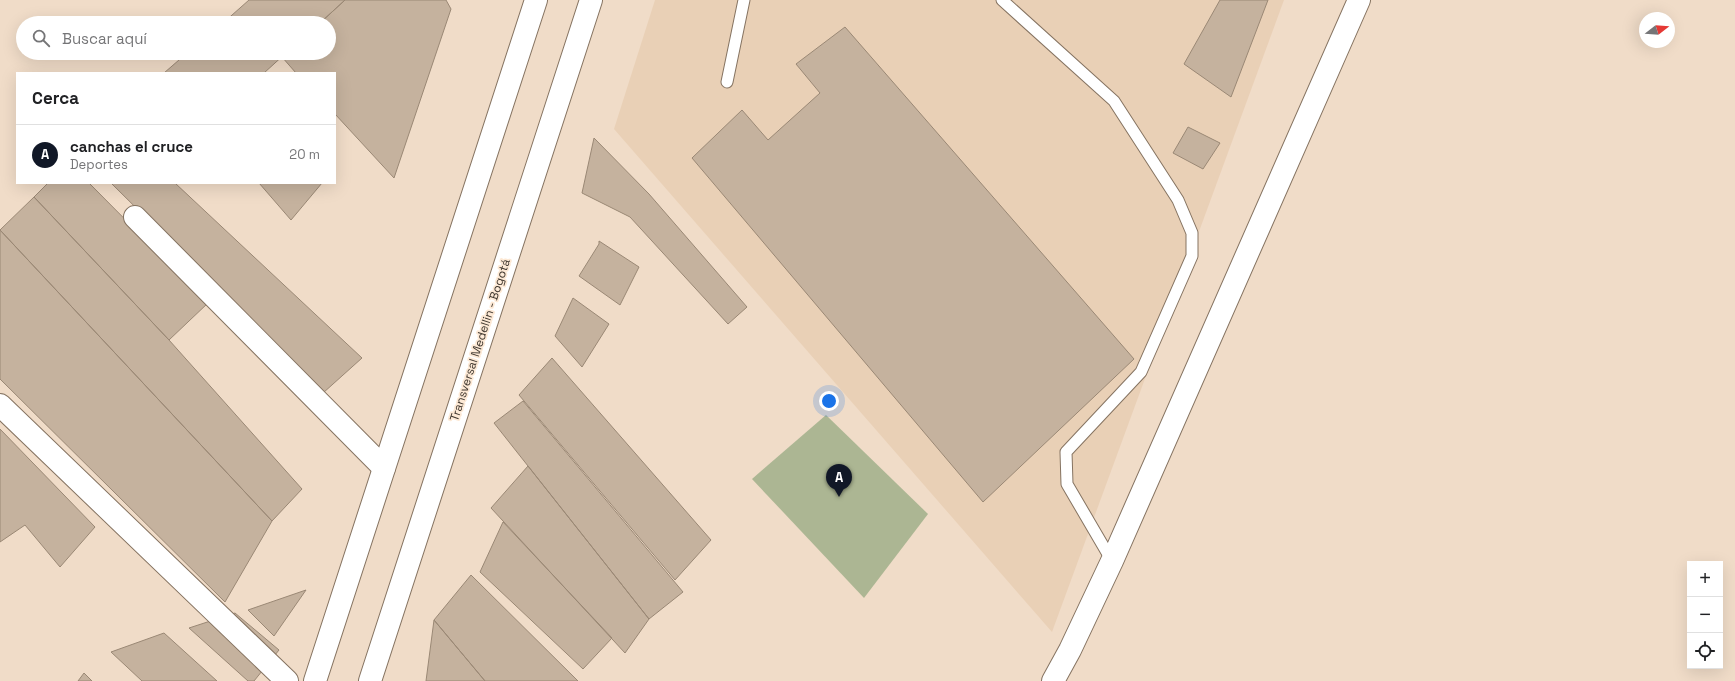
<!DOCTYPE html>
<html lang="es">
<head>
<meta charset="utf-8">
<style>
  :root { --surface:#fff; --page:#f6f6f6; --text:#202124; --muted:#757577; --line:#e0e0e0; --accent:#111827 }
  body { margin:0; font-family:"Space Grotesk",sans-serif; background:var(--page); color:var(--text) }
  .controls { position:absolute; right:12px; bottom:12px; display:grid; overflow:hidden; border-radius:0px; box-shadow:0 4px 16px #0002 }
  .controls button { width:36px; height:36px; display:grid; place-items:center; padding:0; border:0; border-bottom:1px solid var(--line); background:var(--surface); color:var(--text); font:20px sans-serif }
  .compass { position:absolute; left:1639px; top:12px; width:36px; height:36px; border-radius:50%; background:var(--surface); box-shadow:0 4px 16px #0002; rotate:73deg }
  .you { position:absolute; left:829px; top:401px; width:14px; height:14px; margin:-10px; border:3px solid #fff; border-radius:50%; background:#1a73e8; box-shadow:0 0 0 6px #1a73e833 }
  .badge { display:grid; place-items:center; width:26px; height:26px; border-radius:50%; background:var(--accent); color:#fff; font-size:13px; font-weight:700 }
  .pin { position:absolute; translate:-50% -33px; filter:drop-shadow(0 1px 2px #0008) }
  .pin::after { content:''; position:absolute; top:21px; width:14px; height:12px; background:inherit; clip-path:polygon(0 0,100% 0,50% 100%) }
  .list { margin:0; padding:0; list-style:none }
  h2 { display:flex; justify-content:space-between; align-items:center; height:52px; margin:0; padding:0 16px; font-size:17px }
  h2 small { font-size:13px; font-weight:400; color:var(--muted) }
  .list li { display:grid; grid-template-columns:26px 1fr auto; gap:12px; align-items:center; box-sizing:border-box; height:60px; padding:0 16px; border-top:1px solid var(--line) }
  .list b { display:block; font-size:15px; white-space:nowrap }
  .list p { margin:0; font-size:13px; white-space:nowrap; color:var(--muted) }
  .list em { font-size:13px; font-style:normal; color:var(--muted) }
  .icon { flex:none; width:22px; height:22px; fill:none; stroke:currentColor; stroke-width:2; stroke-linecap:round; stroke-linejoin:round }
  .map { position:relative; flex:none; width:1735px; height:681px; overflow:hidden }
  .search { position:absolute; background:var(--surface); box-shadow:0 4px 16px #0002; left:16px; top:16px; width:320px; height:44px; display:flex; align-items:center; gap:10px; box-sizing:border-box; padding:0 14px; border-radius:22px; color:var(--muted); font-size:15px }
  .panel { position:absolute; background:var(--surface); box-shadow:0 4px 16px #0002; left:16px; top:72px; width:320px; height:112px; border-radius:0px }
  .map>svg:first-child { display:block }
  .built { fill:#e9d0b6 }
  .green { fill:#acb693 }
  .building { fill:#c5b29e; stroke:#9a8875 }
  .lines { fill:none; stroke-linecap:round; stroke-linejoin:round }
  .lane-casing { stroke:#857361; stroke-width:13 }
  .street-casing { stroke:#857361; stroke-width:24 }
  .highway-casing { stroke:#857361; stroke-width:24 }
  .lane { stroke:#fff; stroke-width:11 }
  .street { stroke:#fff; stroke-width:22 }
  .highway { stroke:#fff; stroke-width:22 }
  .labels { text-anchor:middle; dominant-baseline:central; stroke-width:3.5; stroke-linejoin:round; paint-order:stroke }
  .street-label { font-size:12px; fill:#3f372f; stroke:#fde9d5 }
</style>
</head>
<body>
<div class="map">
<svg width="1735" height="681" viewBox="0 0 1735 681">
  <rect width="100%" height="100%" fill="#f0dcc8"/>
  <path class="built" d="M655,0h629l-232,632 -438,-503z"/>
  <path class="green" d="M826,415l102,99 -64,84 -112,-119z"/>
  <path class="building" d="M249,0h96l-25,23h-97z
    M345,0h101l5,9 -57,169 -59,-64v-41h-39l-14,-16 4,-4h43v-30h-9z
    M1220,0h48l-37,97 -47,-33z
    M845,27l289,332 -151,143 -291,-344 50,-48 26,30 52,-47 -24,-29z
    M187,53h99l-22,20h-100z
    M1188,127l32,16 -17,26 -30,-16z
    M594,138l55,56 98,113 -19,17 -98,-107 -48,-24z
    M48,183h41l119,120 -39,37 -135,-143z
    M111,183h64l187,175 -39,35z
    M259,183h63l-31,37z
    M34,197l135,143 133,149 -30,32 -272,-291z
    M0,230l272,291 -47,81 -225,-223z
    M599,241l40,26 -19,38 -41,-29 20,-32z
    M573,298l36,26 -27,43 -27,-31z
    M552,358l159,182 -36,40 -156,-185z
    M523,401l160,191 -34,27 -155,-196z
    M0,429l95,98 -35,40 -35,-42 -25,17z
    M528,466l121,153 -24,34 -134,-145z
    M503,522l109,116 -29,31 -103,-97z
    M471,575l107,106h-93l-51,-61z
    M306,590l-32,46 -26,-26z
    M235,613l44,37 -25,31h-6l-59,-53z
    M434,620l51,61h-59z
    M164,633l53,48h-75l-31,-29z
    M84,673l8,8h-14z"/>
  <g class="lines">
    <defs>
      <path id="lane" d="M1002,0l112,101 64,99 14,33v23l-51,116 -75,80 1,32 45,77
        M727,82l17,-82"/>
      <path id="street" d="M135,217l249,251
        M0,405l287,276
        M1053,681l17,-31 42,-89 247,-561"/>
      <path id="highway" d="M315,681l221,-681
        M370,681l221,-681"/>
    </defs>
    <use href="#lane" class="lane-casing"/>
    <use href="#street" class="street-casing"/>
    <use href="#highway" class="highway-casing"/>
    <use href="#lane" class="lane"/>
    <use href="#street" class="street"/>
    <use href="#highway" class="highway"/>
  </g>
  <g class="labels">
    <g class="street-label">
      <text transform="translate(480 340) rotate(-72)">Transversal Medellin - Bogotá</text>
    </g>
  </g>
</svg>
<div class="controls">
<button>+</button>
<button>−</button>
<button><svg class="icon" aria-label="locate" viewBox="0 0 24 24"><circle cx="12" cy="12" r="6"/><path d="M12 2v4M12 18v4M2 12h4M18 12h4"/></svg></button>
</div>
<svg class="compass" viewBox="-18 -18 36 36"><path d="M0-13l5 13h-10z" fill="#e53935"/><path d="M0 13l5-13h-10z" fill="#757577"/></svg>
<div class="you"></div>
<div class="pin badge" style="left:839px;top:497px">A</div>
<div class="search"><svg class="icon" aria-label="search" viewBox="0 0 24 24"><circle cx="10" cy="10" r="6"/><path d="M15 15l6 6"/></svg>Buscar aquí</div>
<section class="panel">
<h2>Cerca<small></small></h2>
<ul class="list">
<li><span class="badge">A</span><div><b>canchas el cruce</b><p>Deportes</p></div><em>20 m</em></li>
</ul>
</section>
</div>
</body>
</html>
